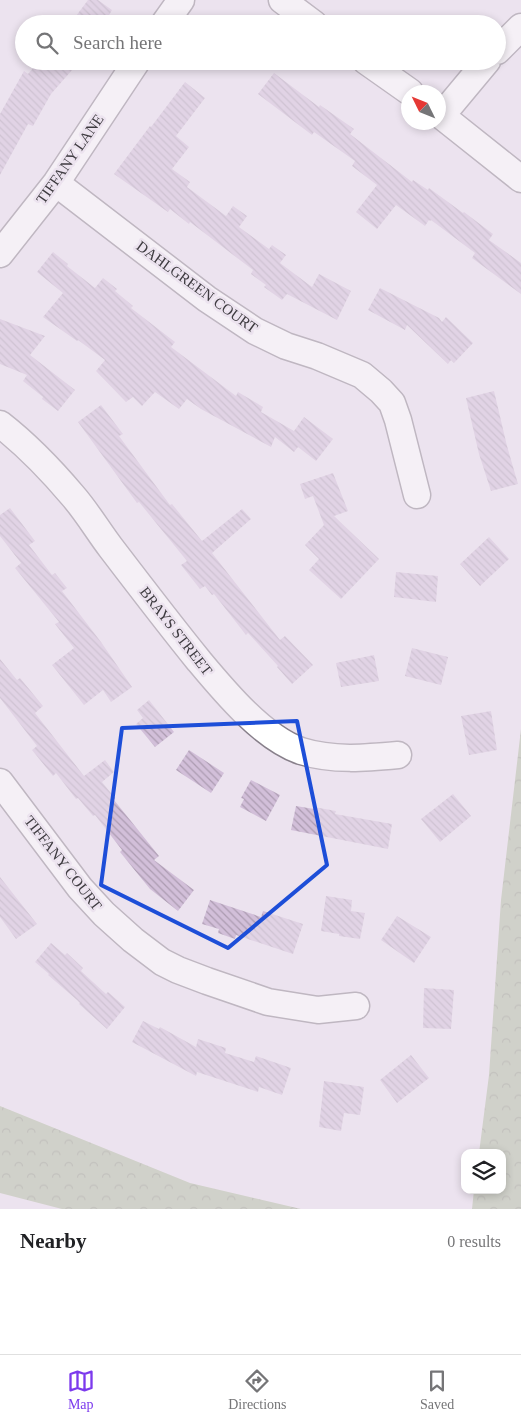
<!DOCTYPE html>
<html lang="en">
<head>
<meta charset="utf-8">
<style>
  :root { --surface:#fff; --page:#f2f2f2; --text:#202124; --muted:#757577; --line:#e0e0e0; --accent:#7c3aed }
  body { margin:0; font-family:Georgia,serif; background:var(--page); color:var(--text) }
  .controls { position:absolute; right:15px; bottom:15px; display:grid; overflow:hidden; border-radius:10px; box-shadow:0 2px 8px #0003 }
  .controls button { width:45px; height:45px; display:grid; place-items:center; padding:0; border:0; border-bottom:1px solid var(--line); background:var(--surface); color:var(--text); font:25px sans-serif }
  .compass { position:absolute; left:401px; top:85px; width:45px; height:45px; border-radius:50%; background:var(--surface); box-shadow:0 2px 8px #0003; rotate:313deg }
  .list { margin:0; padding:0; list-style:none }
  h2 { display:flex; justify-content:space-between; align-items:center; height:65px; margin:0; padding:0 20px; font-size:21px }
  h2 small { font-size:16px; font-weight:400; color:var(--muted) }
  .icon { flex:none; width:28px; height:28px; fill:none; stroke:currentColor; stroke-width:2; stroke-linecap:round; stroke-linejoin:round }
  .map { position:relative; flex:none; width:521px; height:1209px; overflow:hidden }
  .search { position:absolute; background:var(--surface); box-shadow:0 2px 8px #0003; left:15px; right:15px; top:15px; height:55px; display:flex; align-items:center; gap:12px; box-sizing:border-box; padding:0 18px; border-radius:28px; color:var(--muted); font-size:19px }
  .sheet { height:145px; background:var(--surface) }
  nav { display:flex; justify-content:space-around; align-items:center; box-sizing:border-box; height:70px; border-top:1px solid var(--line); background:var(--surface); font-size:14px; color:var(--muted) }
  nav a { display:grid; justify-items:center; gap:2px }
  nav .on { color:var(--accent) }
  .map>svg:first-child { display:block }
  .forest { fill:url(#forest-crowns) }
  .building { fill:url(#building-back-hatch) }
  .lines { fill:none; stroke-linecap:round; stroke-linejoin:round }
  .minor-casing { stroke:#88808b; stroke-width:29 }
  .minor { stroke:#fff; stroke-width:26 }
  .marked { fill:none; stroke:#1d4ed8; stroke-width:4; stroke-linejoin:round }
  .labels { text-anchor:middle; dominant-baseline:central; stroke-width:5; stroke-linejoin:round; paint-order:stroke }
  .street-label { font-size:15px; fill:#3e3b40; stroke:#ece3ef }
</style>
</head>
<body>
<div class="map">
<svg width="521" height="1209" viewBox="0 0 521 1209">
  <defs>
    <pattern id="forest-crowns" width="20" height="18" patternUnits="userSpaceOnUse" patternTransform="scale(1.25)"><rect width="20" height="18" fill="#aeba9e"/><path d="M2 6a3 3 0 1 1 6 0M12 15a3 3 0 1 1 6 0" fill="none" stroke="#8f9882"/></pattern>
    <pattern id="building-back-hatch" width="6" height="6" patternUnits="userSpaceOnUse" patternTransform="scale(1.25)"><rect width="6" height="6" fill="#d2bfd9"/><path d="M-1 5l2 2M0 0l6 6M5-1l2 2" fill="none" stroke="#ac9cb1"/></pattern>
  </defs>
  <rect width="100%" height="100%" fill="#ece3ef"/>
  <path class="forest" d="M521,729v480h-49l2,-19h28v-37h-23l10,-78 12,-175z
    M0,1106l190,77 111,26h-239l-62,-16z"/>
  <path class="building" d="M88,0h10l14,10 -8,14h-34z
    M39,61h41l-29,33 -18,32 -5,-2 -28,51v-61l24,-43 4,3z
    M274,73l45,34 1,-2 34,24 -4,5 62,48 1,-2 15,10 1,-2 34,25 1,-1 29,22 -4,6 32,23v31l-49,-36 3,-5 -44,-33 -1,1 -1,-1 -4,6 -29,-21 -19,24 -21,-17 21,-27 -25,-19 3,-5 -41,-29 -2,3 -54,-41z
    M185,82l20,16 -29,38 13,11 -17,22 18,13 -3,5 39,29 7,-10 14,10 -8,11 30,22 3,-4 14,10 -6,8 32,24 7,-13 32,17 -14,29 -50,-26 -5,6 -18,-13 2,-2 -15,-11 2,-4 -63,-48 -1,2 -19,-15 -2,3 -54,-38 36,-48 1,1z
    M53,252l15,12 -1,2 28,22 8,-10 14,11 -2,2 18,15 -2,2 44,34 -4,5 65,49 2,-4 25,15 -2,5 33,19 10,-14 29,22 -17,22 -18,-14 -4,5 -19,-15 -4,10 -70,-38 -14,-10 -8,10 -24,-17 -13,14 -9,-9 -7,5 -30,-31 9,-11 -27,-20 -1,1 -34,-24 20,-24 -26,-21z
    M380,288l59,30 3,4 4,-5 27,26 -19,20 -3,-3 -3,4 -41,-39 -2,5 -37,-20z
    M0,319l45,17 -15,19 45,35 -17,21 -16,-12 1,-2 -20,-16 4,-6 -27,-11z
    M494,391l13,55 11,38 -27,7 -12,-37 -13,-56z
    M101,405l22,29 -4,2 51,69 2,-1 30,37 40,-32 9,10 -39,34 68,87 5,-4 28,29 -21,19 -15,-17 1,-1 -30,-33 -2,2 -32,-41 -2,1 -7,-9 -5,3 -19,-24 6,-4 -48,-59 -2,1 -59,-81z
    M333,473l15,38 -14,5 45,43 -38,40 -32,-29 10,-11 -14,-14 19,-20 -11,-29 -8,3 -5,-15z
    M10,508l25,33 -6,4 23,30 3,-2 12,15 -5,3 39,51 31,45 -21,15 -8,-12 -19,15 -32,-40 22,-17 -19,-24 4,-2 -44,-54 6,-5 -21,-27v-21z
    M489,537l20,22 -29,27 -20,-22z
    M396,572l42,4 -2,26 -42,-5z
    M412,648l36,9 -7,28 -36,-9z
    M374,655l5,26 -38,6 -5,-24z
    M0,659l17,21 3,-2 23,28 -8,7 49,63 21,-16 9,12 -12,10 13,16 -1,2 45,56 -5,4 40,30 -16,21 -28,-22 -30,-37 2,-2 -27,-35 -2,1 -15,-18 -2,1 -20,-26 -3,3 -21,-26 5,-4 -37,-48z
    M149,700l25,32 -19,15 -19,-23 7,-6 -6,-8z
    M491,711l6,39 -28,5 -8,-39z
    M189,750l35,23 -13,20 -35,-23z
    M251,780l29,15 -14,26 -26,-14 4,-8 -3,-1z
    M453,794l18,22 -31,26 -19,-23z
    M296,806l18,3v-2l22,4 -1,3 57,10 -4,25 -97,-19z
    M0,877l37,47 -21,15 -16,-22z
    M326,896l26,4 -1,11 14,2 -5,26 -21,-3v-2l-18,-3z
    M210,900l51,17 2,-6 40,13 -10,30 -57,-19 -1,4 -17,-6 1,-4 -17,-5z
    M397,916l34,21 -17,26 -33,-23z
    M51,943l14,12 2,-2 16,15 -2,3 25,23 2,-2 17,15 -18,22 -28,-25 1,-1 -3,-3 -29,-25 1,-1 -14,-12z
    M424,988l30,2 -3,39 -28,-1z
    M143,1021l16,8 1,-2 36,20 2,-8 28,9 -1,5 29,9 2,-6 35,12 -9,27 -23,-8 -1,5 -61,-20 -1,4 -64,-34z
    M411,1055l18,23 -32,25 -17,-23z
    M324,1081l40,6 -4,28 -16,-2 -3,18 -22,-4z"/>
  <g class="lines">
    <defs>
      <path id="minor" d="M282,0l32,24
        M164,24l17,-24
        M497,51l24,-24
        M366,61l44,31
        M438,113l83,66
        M442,115l45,-54
        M56,183l151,116 48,32 31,15 31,10 45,19 19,16 11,12 6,17 19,75
        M0,254l56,-71 81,-122
        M0,424c27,21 51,46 73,72 14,16 25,35 38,52 29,38 58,76 88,113 25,30 64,77 102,90 32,10 65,7 97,4
        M0,782l80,106 24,26 29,26 29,22 16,8 29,11 61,21 50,8 38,-4"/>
    </defs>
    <use href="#minor" class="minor-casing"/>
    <use href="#minor" class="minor"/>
  </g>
  <path d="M0 0H521V1209H0ZM297,721l30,144 -99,83 -127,-63 21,-157z" fill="#ece3ef" fill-opacity=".55" fill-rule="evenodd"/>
  <path class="marked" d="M297,721l30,144 -99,83 -127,-63 21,-157z"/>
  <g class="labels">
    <g class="street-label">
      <text transform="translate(70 159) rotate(-55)">TIFFANY LANE</text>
      <text transform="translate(197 287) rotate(36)">DAHLGREEN COURT</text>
      <text transform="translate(176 631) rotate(52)">BRAYS STREET</text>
      <text transform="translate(63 863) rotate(52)">TIFFANY COURT</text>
    </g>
  </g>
</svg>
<div class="controls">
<button><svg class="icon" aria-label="layers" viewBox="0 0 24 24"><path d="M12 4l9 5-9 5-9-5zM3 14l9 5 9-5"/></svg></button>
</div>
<svg class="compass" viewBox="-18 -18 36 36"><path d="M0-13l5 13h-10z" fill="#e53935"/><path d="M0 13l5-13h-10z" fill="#757577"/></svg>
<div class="search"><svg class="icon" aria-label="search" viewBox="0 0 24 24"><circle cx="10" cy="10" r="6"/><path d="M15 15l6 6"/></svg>Search here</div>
</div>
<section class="sheet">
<h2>Nearby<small>0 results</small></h2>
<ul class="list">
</ul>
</section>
<nav>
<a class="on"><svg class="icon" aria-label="map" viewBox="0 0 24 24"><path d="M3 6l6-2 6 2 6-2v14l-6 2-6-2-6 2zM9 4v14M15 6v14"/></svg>Map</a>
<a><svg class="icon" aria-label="directions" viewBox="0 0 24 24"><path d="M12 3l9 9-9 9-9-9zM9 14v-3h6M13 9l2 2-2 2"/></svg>Directions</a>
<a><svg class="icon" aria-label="saved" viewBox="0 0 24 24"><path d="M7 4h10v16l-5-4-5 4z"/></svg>Saved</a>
</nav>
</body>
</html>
